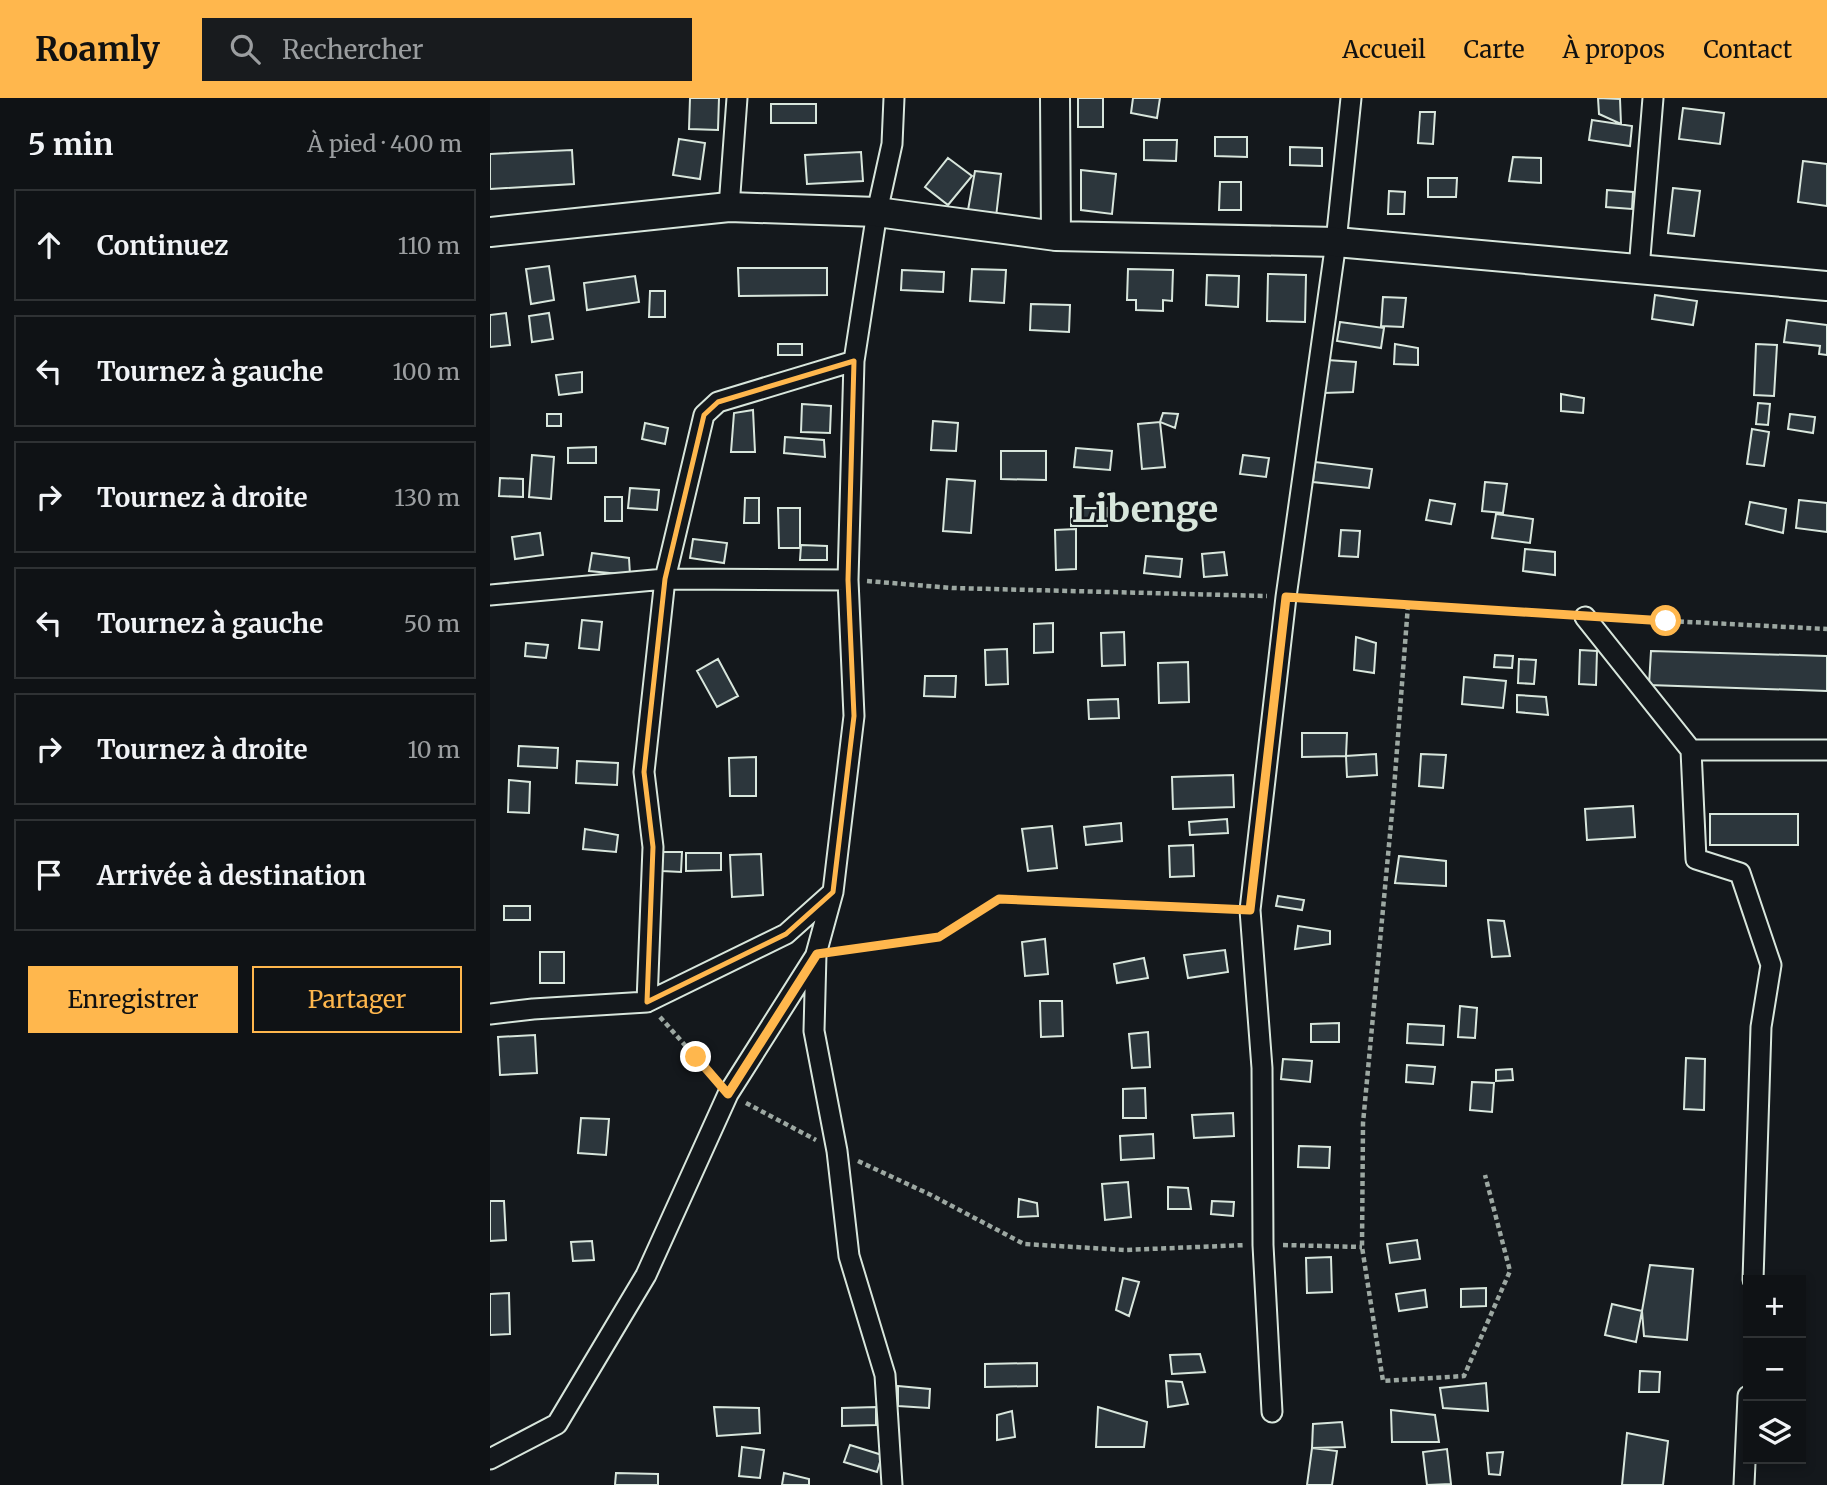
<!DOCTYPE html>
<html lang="fr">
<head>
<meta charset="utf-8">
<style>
  :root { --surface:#0f1215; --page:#181b1e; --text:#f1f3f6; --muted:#9b9ea0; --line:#2f3234; --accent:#ffb74d }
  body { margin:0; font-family:Merriweather,serif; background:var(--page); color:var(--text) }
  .controls { position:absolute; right:21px; bottom:21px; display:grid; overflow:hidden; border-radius:0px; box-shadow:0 4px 10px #0003 }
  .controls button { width:63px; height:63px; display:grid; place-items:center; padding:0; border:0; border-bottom:2px solid var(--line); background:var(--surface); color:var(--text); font:35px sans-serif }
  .stop { position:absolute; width:21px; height:21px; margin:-16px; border:5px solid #ffb74d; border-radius:50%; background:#fff }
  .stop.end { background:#ffb74d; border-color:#fff; box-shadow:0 2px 7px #0008 }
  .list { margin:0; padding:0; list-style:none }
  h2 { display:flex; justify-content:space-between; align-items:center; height:91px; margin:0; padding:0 28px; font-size:30px }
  h2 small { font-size:23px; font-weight:400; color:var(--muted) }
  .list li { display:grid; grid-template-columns:46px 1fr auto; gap:21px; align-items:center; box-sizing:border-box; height:112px; margin:0 14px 14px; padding:0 14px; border:2px solid var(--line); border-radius:0px }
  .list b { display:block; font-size:26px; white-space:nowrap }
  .list em { font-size:23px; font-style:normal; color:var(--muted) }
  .actions { display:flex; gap:14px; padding:21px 28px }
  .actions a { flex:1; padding:16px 0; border:2px solid var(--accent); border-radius:0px; text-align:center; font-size:24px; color:var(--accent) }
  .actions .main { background:var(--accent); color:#111 }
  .icon { flex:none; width:38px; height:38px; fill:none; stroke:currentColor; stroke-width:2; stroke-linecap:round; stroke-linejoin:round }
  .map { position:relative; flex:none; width:1337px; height:1387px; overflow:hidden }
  header { display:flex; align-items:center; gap:42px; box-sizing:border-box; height:98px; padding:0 35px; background:var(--accent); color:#111 }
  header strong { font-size:33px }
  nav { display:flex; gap:38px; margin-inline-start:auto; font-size:24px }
  .search { width:490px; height:63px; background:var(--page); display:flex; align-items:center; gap:18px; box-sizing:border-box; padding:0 24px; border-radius:0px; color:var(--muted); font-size:26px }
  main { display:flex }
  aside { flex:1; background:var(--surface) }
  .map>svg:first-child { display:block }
  .building { fill:#2c363c; stroke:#d8e6dc; stroke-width:2 }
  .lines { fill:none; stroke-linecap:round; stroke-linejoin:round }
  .street-casing { stroke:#d8e6dc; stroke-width:23 }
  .secondary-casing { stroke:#d8e6dc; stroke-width:32 }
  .path { stroke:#9da8a2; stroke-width:4.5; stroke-dasharray:5 3.5; stroke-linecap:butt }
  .street { stroke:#14181c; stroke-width:19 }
  .secondary { stroke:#14181c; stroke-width:28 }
  .route { stroke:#ffb74d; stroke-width:9 }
  .marked { fill:none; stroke:#ffb74d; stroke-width:5; stroke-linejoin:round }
  .labels { text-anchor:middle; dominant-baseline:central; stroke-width:5; stroke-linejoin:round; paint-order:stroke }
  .town-label { font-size:37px; font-weight:bold; fill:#d8e6dc; stroke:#14181c }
</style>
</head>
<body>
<header>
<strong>Roamly</strong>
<div class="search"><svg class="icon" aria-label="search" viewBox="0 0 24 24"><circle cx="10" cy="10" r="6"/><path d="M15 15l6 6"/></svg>Rechercher</div>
<nav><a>Accueil</a><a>Carte</a><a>À propos</a><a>Contact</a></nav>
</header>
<main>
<aside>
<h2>5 min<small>À pied · 400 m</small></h2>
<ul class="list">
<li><svg class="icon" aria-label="ahead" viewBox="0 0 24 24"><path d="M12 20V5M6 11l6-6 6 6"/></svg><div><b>Continuez</b></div><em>110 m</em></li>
<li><svg class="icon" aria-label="left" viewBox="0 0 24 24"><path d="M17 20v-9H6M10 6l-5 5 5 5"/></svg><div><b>Tournez à gauche</b></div><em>100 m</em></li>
<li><svg class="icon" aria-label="right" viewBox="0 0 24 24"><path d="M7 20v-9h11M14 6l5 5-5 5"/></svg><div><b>Tournez à droite</b></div><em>130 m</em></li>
<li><svg class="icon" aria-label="left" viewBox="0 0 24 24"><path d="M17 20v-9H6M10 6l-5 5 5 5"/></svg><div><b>Tournez à gauche</b></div><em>50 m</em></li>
<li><svg class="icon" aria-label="right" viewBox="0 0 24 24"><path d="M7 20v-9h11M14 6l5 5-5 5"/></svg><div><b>Tournez à droite</b></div><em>10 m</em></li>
<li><svg class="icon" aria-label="arrive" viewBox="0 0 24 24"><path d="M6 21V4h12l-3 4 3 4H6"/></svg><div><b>Arrivée à destination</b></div></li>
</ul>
<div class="actions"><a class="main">Enregistrer</a><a>Partager</a></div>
</aside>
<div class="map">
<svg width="1337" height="1387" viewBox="0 0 1337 1387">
  <rect width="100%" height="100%" fill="#14181c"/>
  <path class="building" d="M200,0h29l-1,32 -29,-1z
    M588,0h25v29h-25z
    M643,0h27l-3,20 -26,-5z
    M1108,0l22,1 1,25 -22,-10z
    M281,6h45v19h-45z
    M1193,10l41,5 -4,31 -41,-5z
    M930,14h15l-2,32 -15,-1z
    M1102,22l40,6 -2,20 -41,-6z
    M725,39h32v20l-32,-1z
    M189,41l26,4 -5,36 -27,-4z
    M654,42h33l-1,21 -32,-1z
    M800,49l32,1v18l-32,-1z
    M82,52l2,34 -84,5v-35z
    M371,54l2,29 -56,3 -2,-29z
    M1023,59l28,1v25l-32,-2z
    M458,60l24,18 -24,29 -23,-18z
    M1313,63l24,3v42l-29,-4z
    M591,72l35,4 -4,40 -31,-4z
    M485,73l26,3 -5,43 -28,-7z
    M938,80h29l-1,19h-28z
    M730,84h21v28h-22z
    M1183,90l27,3 -6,45 -26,-3z
    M1117,92l26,2 -1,17 -26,-2z
    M899,93l16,1 -1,22h-16z
    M59,168l5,34 -23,4 -5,-35z
    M248,170h89v27l-88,1z
    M482,171l34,1 -2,33 -34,-2z
    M638,171l45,1 -1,31 -9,-1v11l-27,-1v-10h-9z
    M412,172l42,2 -1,20 -42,-2z
    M778,176l38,1 -1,47 -38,-1z
    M717,177l32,1 -1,31 -32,-2z
    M145,178l4,26 -52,8 -3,-27z
    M160,193h15v26h-16z
    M1165,197l42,6 -4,24 -41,-6z
    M893,199l23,1 -3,29 -22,-1z
    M541,206l39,1 -1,27 -39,-2z
    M16,215l4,32 -20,2v-32z
    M59,215l4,26 -21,3 -3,-26z
    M1297,222l40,5v30l-8,-1 1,-8 -36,-4z
    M850,224l44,6 -3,20 -44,-7z
    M288,246h24v11h-24z
    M905,246l23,4v17l-24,-1z
    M1266,246l21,1 -3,51 -20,-1z
    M837,262l29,2 -3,30 -29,1z
    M92,274v20l-23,3 -3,-20z
    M1071,296l23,4 -1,15 -22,-2z
    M1268,305l12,1 -2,21 -12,-1z
    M312,306l29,2 -1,27 -29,-1z
    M263,312l2,42h-24l3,-39z
    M673,315l15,1 -3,14 -15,-6z
    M57,316h14v12h-14z
    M1300,316l25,3 -2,16 -25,-4z
    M443,323l25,2 -2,28 -25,-1z
    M670,324l5,45 -23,2 -4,-45z
    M155,325l23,5 -3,16 -23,-5z
    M1262,331l17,3 -5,34 -17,-2z
    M295,339l39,3 1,17 -41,-4z
    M106,349v16h-28v-15z
    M586,350l36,3 -2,19 -36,-3z
    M511,353h45v29l-45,-1z
    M42,357l22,2 -3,42 -22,-2z
    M753,357l26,3 -3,19 -26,-3z
    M825,364l57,7 -3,19 -56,-6z
    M10,380l23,1v18l-24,-1z
    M457,381l28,2 -4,52 -28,-2z
    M995,384l22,2 -4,29 -21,-2z
    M140,390l29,2 -2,20 -29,-2z
    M115,399h17v24h-17z
    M255,400h14v25h-15z
    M940,402l25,4 -4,20 -25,-4z
    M1309,402l28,3v29l-31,-4z
    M1260,404l36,7 -3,24 -37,-9z
    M288,410h22v40h-21z
    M581,410h36v18h-36z
    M1006,416l37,5 -3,24 -38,-5z
    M586,431v40l-20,1 -1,-40z
    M851,432l19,1 -2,26 -19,-1z
    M50,435l3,22 -28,4 -3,-22z
    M203,441l34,4 -3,20 -34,-5z
    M311,447l26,1v14h-27z
    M1035,451l30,3v23l-32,-4z
    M734,454l3,23 -23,2 -2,-23z
    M102,455l37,5 1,17 -41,-4z
    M656,458l36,3 -2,18 -36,-4z
    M92,522l20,2 -3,28 -20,-2z
    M563,525v29l-19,1v-29z
    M634,534l1,33 -23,1 -1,-33z
    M866,539l20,6 -2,30 -20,-3z
    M36,545l22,2 -2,13 -21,-2z
    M517,551l1,35 -22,1 -1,-35z
    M1090,552l17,1 -1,34 -17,-1z
    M1161,553l176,5v35l-178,-6z
    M1005,557l18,1 -1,12 -18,-1z
    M228,561l20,37 -21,11 -20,-36z
    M1029,561l17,1 -2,24 -16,-1z
    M698,564l1,40 -30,1 -1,-40z
    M435,578h31l-1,21 -31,-1z
    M974,579l42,4 -3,27 -41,-4z
    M1027,597l29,2 2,18 -31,-3z
    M628,601l1,19 -30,1 -1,-19z
    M812,635h45l-1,23 -44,1z
    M29,648l39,2 -1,20 -39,-2z
    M886,656l1,21 -30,2 -1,-21z
    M931,656l25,1 -3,33 -24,-2z
    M266,659v39h-26l-1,-38z
    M87,663l41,2 -1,22 -41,-2z
    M743,677l1,32 -61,2 -1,-32z
    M19,682l21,2 -1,31 -21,-1z
    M1143,708l2,31 -48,3 -2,-31z
    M1220,716h88v31h-88z
    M737,721l1,14 -38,2 -1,-13z
    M631,725l1,18 -36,4 -2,-18z
    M562,728l5,42 -29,3 -6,-42z
    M95,731l33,6 -2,17 -33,-3z
    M703,747l1,31 -24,1 -1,-31z
    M172,754h20l-1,20 -19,-1z
    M196,755h35v17l-35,1z
    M271,756l2,41 -31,2 -2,-42z
    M909,758l47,5v25l-51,-3z
    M788,798l26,4 -2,10 -26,-4z
    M14,808h26v14h-26z
    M998,822l16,1 6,35 -18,1z
    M808,828l32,5v13l-35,5z
    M555,841l3,35 -23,2 -3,-34z
    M735,852l3,22 -40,6 -4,-23z
    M50,854h24v31h-24z
    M654,860l4,20 -31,5 -3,-19z
    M550,903h22l1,35 -22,1z
    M970,908l17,2 -2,30 -17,-1z
    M849,925v19h-28v-18z
    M918,926l36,2 -1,19 -36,-2z
    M658,934l2,35 -18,1 -3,-34z
    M45,937l2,38 -37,2 -2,-38z
    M1196,960l19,1 -1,51 -20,-1z
    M793,961l29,2 -2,21 -29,-3z
    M917,967l28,2 -2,17 -27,-2z
    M1022,971l1,11 -17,1v-11z
    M982,984l22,1 -2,29 -22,-2z
    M655,990l1,30h-23v-29z
    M743,1015l1,23 -40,2 -2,-23z
    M91,1020l28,1 -3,36 -28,-2z
    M663,1036l1,24 -33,2 -1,-24z
    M809,1048l31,1 -1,21 -31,-1z
    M638,1084l3,35 -26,3 -3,-36z
    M678,1089l20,1 3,21h-23z
    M529,1101l18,4 1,13 -20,1z
    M0,1103h14l2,39 -16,1z
    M722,1103l22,1 -1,14 -22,-2z
    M927,1142l3,19 -30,4 -3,-19z
    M102,1143l2,19 -21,1 -2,-19z
    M841,1159l1,35 -25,1 -1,-35z
    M1160,1167l43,4 -6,71 -43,-4 -2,-25z
    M633,1180l16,4 -10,34 -13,-6z
    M996,1190v18l-25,1v-18z
    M935,1192l2,17 -28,4 -3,-17z
    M19,1195l1,41 -20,1v-41z
    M1122,1206l30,7 -6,31 -31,-7z
    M710,1256l5,18 -33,2 -2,-19z
    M547,1265v23l-52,1v-23z
    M1150,1273l20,1 -1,20h-20z
    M676,1283l16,1 6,22 -20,3z
    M996,1285l2,28 -45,-3 -3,-20z
    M408,1288l32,3 -1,19 -31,-2z
    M224,1309l45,1 1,25 -43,3z
    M386,1309v18l-34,1v-18z
    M608,1309l49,15 -3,25h-48z
    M901,1312l44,5 4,27h-47z
    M522,1313l3,26 -18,3v-25z
    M852,1324l3,25 -33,1 1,-24z
    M1137,1335l41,8 -5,44h-41z
    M360,1347l32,10 -5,17 -33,-10z
    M252,1349l22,3 -4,28 -21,-2z
    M822,1350l25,3 -5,34h-25z
    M957,1351l4,35 -24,1 -4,-33z
    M1013,1354l-3,23 -11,-1 -2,-21z
    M126,1375l42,1v11h-43z
    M294,1375l25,6v6h-27z"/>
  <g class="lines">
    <defs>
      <path id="street" d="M239,109l8,-109
        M1149,171l14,-171
        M0,497l175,-16 183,1
        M1095,519l106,133 5,109 44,14 31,92 -10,62 -8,253
        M1201,652h136
        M157,904l6,-155 -9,-75 21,-193 39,-164 14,-13 136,-41
        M0,916l43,-5 114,-7 139,-68 47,-42
        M782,1314l-9,-167 -1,-177 -12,-158 36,-313 50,-355 15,-144
        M0,1361l67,-35 89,-149 82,-181 88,-139
        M402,1387l-7,-110 -36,-119 -12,-105 -23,-120 2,-77 17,-62 21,-176 -6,-136 6,-219 23,-149 15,-68 2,-46
        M1254,1387l4,-89"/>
      <path id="secondary" d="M565,0l1,138
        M0,134l239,-25 148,5 179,24 280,6 491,44"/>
    </defs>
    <use href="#street" class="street-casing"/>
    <use href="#secondary" class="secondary-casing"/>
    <path class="path" d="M377,483l85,7 315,8
      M814,500l263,18
      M918,507l-15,197 -30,321 -1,124 21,134 81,-5 46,-105 -25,-96
      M1121,520l216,11
      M347,853l102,-14 60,-38 233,10
      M170,919l55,62
      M256,1005l70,37
      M368,1063l73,34 93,49 101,6 121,-5
      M793,1147l79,2"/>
    <use href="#street" class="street"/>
    <use href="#secondary" class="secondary"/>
  </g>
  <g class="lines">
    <path class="route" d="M206,959l32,37 89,-140 122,-17 60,-38 251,11 36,-313 380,24"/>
  </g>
  <path class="marked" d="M364,263l-6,219 6,136 -21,176 -47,42 -139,68 6,-155 -9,-75 21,-193 39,-164 14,-13z"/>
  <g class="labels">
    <g class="town-label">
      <text x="655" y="411">Libenge</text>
    </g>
  </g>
</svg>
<div class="controls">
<button>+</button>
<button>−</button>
<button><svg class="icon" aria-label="layers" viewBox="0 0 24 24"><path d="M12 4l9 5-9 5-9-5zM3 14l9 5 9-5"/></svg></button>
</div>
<div class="stop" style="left:1176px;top:523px"></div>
<div class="stop end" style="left:206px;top:959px"></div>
</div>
</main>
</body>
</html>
